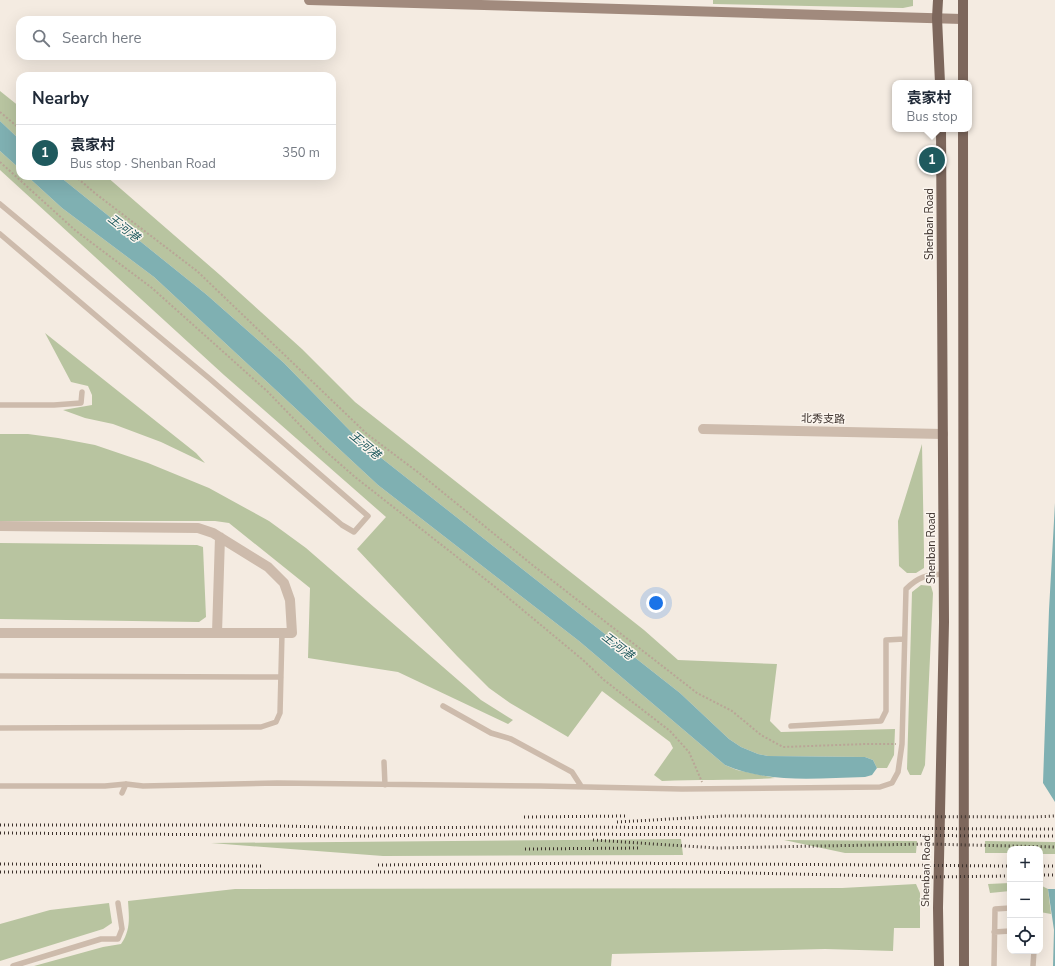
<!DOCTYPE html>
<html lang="en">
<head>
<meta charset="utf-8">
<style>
  :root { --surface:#fff; --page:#f2f2f3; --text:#1f2937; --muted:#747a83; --line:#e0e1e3; --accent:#1f5a5e }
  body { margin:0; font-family:"Nunito Sans","Noto Sans SC",sans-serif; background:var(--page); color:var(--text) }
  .controls { position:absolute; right:12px; bottom:12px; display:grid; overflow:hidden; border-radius:8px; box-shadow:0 4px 16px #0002 }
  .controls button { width:36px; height:36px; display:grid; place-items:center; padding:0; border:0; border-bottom:1px solid var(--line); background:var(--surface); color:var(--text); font:20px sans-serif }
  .you { position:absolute; left:656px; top:603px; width:14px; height:14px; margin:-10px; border:3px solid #fff; border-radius:50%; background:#1a73e8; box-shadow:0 0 0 6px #1a73e833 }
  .badge { display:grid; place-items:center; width:26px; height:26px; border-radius:50%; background:var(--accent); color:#fff; font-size:13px; font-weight:700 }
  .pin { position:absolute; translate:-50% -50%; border:2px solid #fff; box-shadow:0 1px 4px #0006 }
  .popup { position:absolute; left:892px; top:80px; width:80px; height:52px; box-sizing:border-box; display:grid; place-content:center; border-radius:8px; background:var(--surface); filter:drop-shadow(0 1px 3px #0005); font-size:13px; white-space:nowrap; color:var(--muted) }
  .popup b { font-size:15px; color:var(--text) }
  .popup::after { content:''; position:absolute; left:50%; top:100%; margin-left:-8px; border:8px solid transparent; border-top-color:var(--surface) }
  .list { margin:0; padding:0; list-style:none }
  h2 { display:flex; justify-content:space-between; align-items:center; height:52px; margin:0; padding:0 16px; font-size:17px }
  h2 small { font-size:13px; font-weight:400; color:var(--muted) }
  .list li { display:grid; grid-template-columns:26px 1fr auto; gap:12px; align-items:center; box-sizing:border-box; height:56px; padding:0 16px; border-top:1px solid var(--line) }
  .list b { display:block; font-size:15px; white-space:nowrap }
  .list p { margin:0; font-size:13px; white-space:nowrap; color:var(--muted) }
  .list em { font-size:13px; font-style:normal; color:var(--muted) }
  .icon { flex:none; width:22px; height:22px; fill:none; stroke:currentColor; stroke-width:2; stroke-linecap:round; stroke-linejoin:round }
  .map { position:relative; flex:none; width:1055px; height:966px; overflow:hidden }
  .search { position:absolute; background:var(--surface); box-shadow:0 4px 16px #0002; left:16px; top:16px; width:320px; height:44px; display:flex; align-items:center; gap:10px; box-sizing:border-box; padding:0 14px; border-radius:12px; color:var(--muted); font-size:15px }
  .panel { position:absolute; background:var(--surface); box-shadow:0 4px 16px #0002; left:16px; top:72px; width:320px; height:108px; border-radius:12px }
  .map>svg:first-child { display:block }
  .green { fill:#b8c4a0 }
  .water { fill:#7fb0b2 }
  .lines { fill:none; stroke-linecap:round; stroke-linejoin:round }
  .path { stroke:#b9a596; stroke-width:2; stroke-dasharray:2 2; stroke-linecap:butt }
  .lane { stroke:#cdbbac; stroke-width:5.5 }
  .street { stroke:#cdbbac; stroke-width:10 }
  .secondary { stroke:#a18a7d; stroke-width:10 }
  .primary { stroke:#7d675c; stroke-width:10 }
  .rail { stroke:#3b302b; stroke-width:3; stroke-dasharray:1 3; stroke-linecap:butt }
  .labels { text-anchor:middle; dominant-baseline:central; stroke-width:3; stroke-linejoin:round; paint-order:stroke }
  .street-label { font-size:11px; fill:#3b302b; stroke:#fbf5ee }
  .water-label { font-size:12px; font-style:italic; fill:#1f5a5e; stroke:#fbf5ee }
</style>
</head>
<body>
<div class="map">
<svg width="1055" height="966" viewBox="0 0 1055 966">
  <rect width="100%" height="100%" fill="#f4ebe1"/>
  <path class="green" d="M713,0h200v6l-10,2 -190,-4z
    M0,91l20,16v33l-20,-19z
    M0,151l20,18v7h7l35,32 92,69 224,208 201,156 146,124 12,5 38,8c-38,3 -76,1 -113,3l-8,-6 19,-27 -3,-6 -68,-51 -34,46 -58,-34 -21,-15 -32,-32 -100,-107 29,-32 -162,-142 -224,-205z
    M59,176h47l114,99 82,74 53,53 289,228 34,30 99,4 -7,57 11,11 114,-3 -1,26 -7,13h-10l-4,-8 -8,-3 -97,-1 -10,-2 -17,-7 -12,-8 -49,-46 -319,-251 -77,-79 -77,-68z
    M45,333l151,120 9,10 -44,-21 -48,-18 -28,-6 -22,-8 29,-5v-10l-4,-9 -17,-4z
    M0,434h28l30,4 37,7 53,18 61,25 60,33 37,27 175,152 32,20 -5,4 -110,-52 -90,-14 2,-70 -81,-65 -14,-2h-215z
    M922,444l2,108v16l-8,5h-9l-8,-7 -1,-45z
    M0,543l197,2 6,2 3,70 -7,5 -199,-3z
    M921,585l10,1 2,7 -8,172 -4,10h-11l-3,-6 5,-177z
    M681,839l2,16 -300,1 -172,-13z
    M784,840l133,1 -1,12h-71z
    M985,841l70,1v12h-15v-5h-30v4h-25z
    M1010,883v8l-20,2 -2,-9z
    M916,884l4,9v35h-26l-1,23 -68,-2 -213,5 -1,12h-577l69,-19 18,-3c10,-14 8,-27 7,-43l107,-12 607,-1z
    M1040,885l8,4 3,25 -11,-2z
    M109,903l3,20 -9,6 -103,32v-37l50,-14z"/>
  <path class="water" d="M0,121l20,19v29l-20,-18z
    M27,176h32l148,119 77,68 77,79 319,251 49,46 12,8 17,7 10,2 97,1 8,3 4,8 -5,7 -7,2c-47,1 -96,7 -140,-12l-146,-124 -201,-156 -224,-208 -92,-69z
    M1055,503v299l-12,-19 6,-173z
    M1048,889h7v77h-2l1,-36z"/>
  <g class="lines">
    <path class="path" d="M0,112l20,17
      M0,162l76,69 76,57 115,103 56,58 32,28 139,109 89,74 21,20 66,51 19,21 13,30
      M75,176l21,18 101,77 170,163 52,39 116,94 162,126 35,18 29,24 22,12 83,-3h30"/>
    <path class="lane" d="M0,204l210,175 158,137 -14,16 -12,-7 -342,-291
      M0,405h54l27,-2 1,-11
      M0,676l281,1
      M443,706l48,27 20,6 61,33 9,14
      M791,726l90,-5 5,-10v-71l18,-1
      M0,728l261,-1 15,-5 4,-9 2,-80
      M384,762l1,23
      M0,786h105l21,-2 17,2 134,-3 263,3 142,3 198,-2 12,-4 6,-11 4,-28 4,-155c12,-12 20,-14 37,-15
      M122,793l4,-9
      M994,932l16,-1
      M13,966l88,-27h17l4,-10 -4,-26
      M994,966l1,-57 15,-1
      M1033,966l1,-15"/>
    <path class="street" d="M703,429l240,5
      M0,526l198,2 15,5 55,34 16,16 6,17 2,33h-292
      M217,633l3,-96"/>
    <path class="secondary" d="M309,0l653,19"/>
    <path class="primary" d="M938,0l-1,18 3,65
      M963,0v83
      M963,129l1,837
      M939,966l-1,-58 6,-286 -3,-493"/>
    <path class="rail" d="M524,817l102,-1
      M617,822l107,-6 309,1 22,-1
      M0,825h241l125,3 160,-1 529,2
      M0,833l365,3 146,-2 544,2
      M593,840l123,8 210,-4 129,3
      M525,849l116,-1
      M0,864l264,2
      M378,865l223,-2 409,3
      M1040,866h15
      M0,872h702l227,5 81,-1
      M1040,875h15"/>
  </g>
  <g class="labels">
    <g class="street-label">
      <text transform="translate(929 224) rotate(-90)">Shenban Road</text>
      <text transform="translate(823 419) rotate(1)">北秀支路</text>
      <text transform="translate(931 548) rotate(-90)">Shenban Road</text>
      <text transform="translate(926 871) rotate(-89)">Shenban Road</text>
    </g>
    <g class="water-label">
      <text transform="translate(124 228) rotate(38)">王河港</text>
      <text transform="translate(365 445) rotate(40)">王河港</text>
      <text transform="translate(618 646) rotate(38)">王河港</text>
    </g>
  </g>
</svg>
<div class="controls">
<button>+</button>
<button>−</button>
<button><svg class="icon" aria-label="locate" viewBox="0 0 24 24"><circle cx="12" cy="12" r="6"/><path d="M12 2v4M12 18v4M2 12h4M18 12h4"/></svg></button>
</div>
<div class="you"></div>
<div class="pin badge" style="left:932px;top:160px">1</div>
<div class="popup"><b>袁家村</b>Bus stop</div>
<div class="search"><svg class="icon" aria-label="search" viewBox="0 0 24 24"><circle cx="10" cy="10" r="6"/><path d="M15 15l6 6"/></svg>Search here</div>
<section class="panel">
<h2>Nearby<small></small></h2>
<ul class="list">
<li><span class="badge">1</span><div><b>袁家村</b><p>Bus stop · Shenban Road</p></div><em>350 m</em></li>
</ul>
</section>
</div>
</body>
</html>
